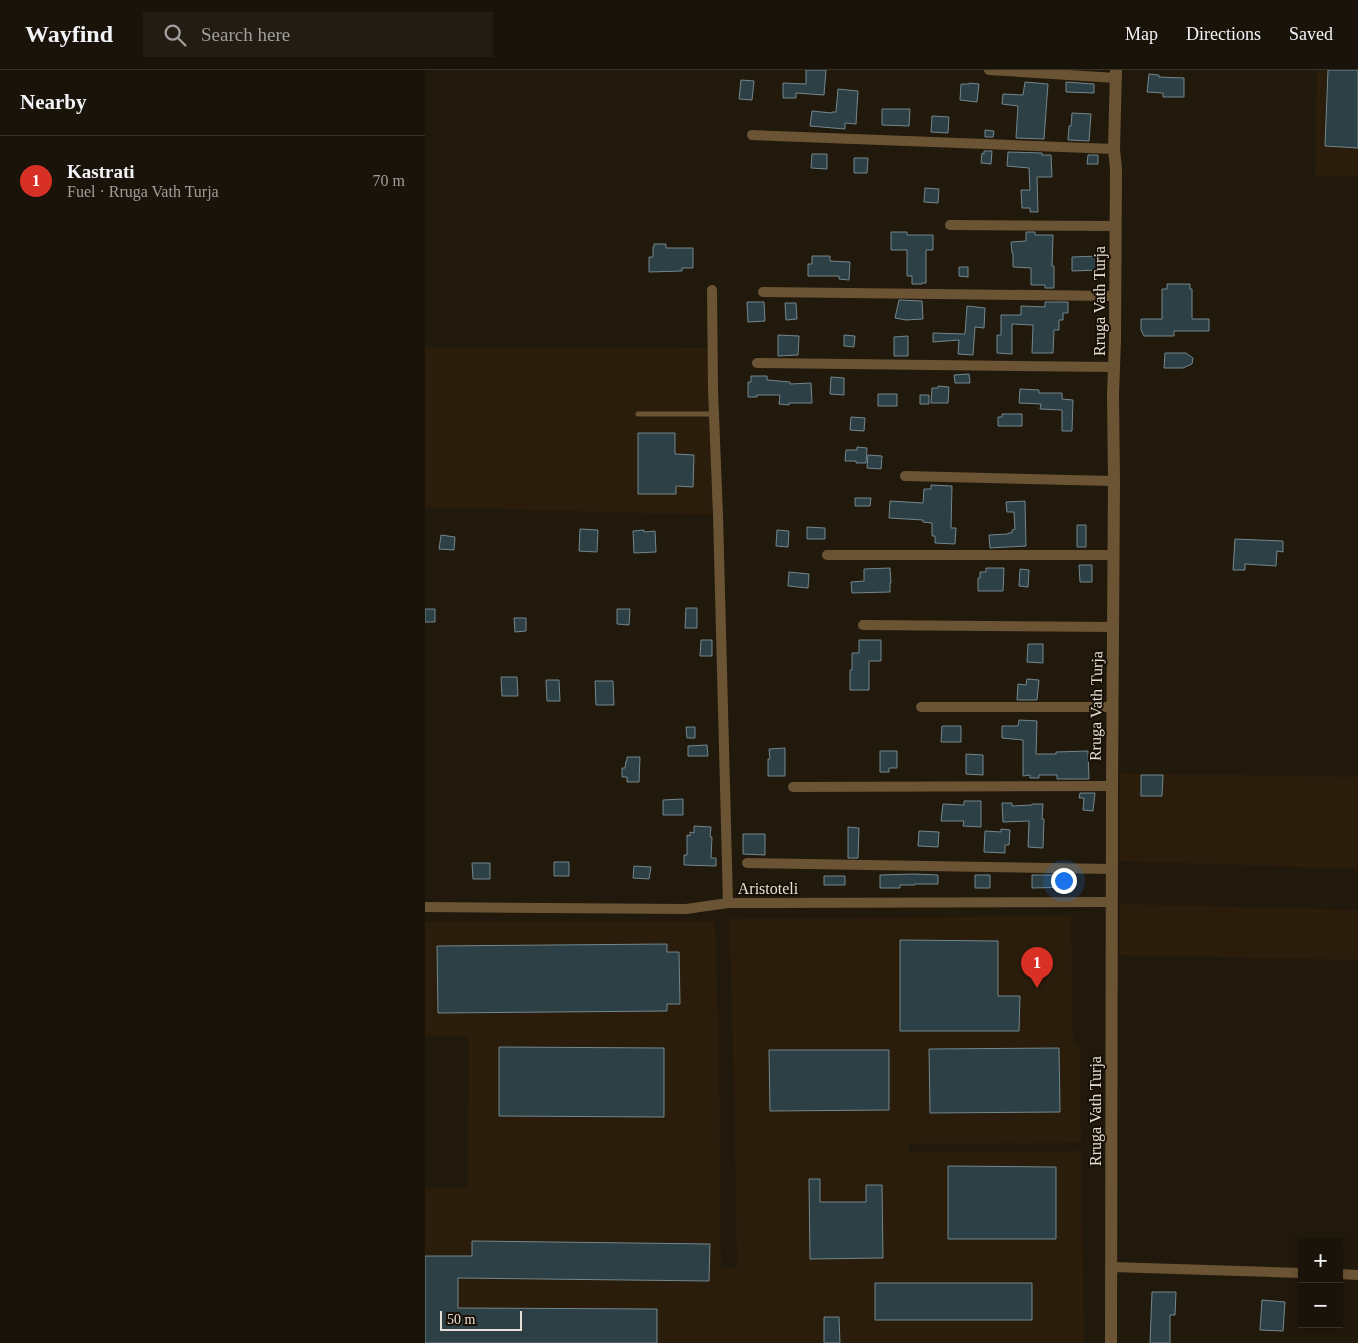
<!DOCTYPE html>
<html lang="en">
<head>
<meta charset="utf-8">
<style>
  :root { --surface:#1a130a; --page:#231c13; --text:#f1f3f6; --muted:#9f9e9c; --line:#38322b; --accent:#d93025 }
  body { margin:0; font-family:"Times New Roman",serif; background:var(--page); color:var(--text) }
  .controls { position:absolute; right:15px; bottom:15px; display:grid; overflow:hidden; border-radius:0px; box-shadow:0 2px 8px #0003 }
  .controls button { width:45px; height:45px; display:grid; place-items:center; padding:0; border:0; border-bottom:1px solid var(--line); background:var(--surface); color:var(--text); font:25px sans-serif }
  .scale { position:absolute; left:15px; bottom:12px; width:82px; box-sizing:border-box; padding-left:5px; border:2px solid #e7e0d8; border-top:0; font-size:14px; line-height:18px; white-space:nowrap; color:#e7e0d8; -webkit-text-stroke:4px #191005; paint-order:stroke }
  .you { position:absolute; left:638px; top:810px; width:18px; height:18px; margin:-12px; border:4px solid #fff; border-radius:50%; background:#1a73e8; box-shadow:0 0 0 8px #1a73e833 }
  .badge { display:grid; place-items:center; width:32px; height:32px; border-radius:50%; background:var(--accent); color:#fff; font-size:16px; font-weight:700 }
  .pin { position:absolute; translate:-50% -41px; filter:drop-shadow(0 1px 2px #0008) }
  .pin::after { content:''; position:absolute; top:26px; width:18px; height:15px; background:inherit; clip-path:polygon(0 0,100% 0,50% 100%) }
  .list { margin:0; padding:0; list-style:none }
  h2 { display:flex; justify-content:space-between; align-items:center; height:65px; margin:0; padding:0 20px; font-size:21px }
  h2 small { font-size:16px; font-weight:400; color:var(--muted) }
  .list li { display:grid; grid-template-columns:32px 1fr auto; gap:15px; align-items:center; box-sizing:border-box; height:90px; padding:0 20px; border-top:1px solid var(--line) }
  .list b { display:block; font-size:19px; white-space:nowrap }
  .list p { margin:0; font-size:16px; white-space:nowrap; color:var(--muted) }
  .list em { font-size:16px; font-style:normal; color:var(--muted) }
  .icon { flex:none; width:28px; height:28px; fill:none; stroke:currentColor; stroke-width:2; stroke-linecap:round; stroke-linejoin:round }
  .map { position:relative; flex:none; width:933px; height:1273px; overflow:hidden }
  header { display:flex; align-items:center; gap:30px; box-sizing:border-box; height:70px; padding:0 25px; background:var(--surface); border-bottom:1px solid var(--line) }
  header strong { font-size:24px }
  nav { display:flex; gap:28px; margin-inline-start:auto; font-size:18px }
  .search { width:350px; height:45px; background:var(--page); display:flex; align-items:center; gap:12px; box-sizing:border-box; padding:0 18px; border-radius:0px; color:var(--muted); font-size:19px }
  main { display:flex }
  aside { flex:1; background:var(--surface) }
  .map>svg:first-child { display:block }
  .built { fill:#2a1d0b }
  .building { fill:#2d4046; stroke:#72878d }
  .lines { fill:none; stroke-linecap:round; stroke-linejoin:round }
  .service { stroke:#6b5433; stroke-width:5 }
  .minor { stroke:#6b5433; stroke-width:10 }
  .tertiary { stroke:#6b5433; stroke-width:12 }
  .labels { text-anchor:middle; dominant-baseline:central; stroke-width:4; stroke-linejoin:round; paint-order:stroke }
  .street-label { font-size:16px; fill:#e7e0d8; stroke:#191005 }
</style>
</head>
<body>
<header>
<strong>Wayfind</strong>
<div class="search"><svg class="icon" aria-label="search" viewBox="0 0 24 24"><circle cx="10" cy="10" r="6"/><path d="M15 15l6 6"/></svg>Search here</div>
<nav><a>Map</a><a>Directions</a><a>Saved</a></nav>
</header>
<main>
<aside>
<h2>Nearby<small></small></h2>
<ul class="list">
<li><span class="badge">1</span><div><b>Kastrati</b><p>Fuel · Rruga Vath Turja</p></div><em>70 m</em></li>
</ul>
</aside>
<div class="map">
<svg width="933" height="1273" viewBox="0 0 933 1273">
  <rect width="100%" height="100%" fill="#22190d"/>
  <path class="built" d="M892,0h41v106l-43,1z
    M0,277l284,1 3,167 -287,-8z
    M695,703l238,4v92l-239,-8z
    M695,834l238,6v50l-239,-5z
    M646,846l2,127 7,4 1,96 -172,1v8l172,-1 3,192h-659v-155h43l1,-151 -44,-1v-114l290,-1 4,131 2,216 16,1 -4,-223 -4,-127z"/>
  <path class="building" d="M381,0h20l-2,25 -28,-2v5h-13v-15l23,1z
    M903,0h30v78l-33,-2z
    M724,4l10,1v2l25,1v19h-21v-4l-16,-1z
    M316,10l13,1 -2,19 -13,-1z
    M600,12l23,2 -4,55 -28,-1 2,-32 -16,-2 1,-10 20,1z
    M641,12l28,2v9l-28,-1z
    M544,13l10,1 -2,18 -17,-2 1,-16h8z
    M413,19l20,2 -2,33 -11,-1v6l-35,-3 2,-15 20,2v-1h4z
    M457,39h28l-1,17 -27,-1z
    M647,43l19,1 -2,27 -21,-1 1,-14h2z
    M507,46l17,1 -1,16 -17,-1z
    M560,60l9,1 -1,6h-8z
    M559,81h8l-1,13 -10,-1 1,-10 2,1z
    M583,82l34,1v2h9l1,22h-15l1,35h-8v-4h-8l-1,-18h9l-1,-22 -22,-2z
    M387,84h15v15l-16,-1z
    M663,85h10v9h-11z
    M429,88h14l-1,15h-13z
    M500,118l14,1 -1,14 -14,-1z
    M466,162h16v3h26v15h-7v33h-4v1h-10v-8h-5v-26h-16z
    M601,162h9v3h18l-1,31h2v22h-9v-3h-14v-17l-18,-1v-14h-1l-1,-11 15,-1z
    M229,174h12v4h27v20h-11v3l-33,1v-15h4v-10h1z
    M387,186h18v5l20,1 -1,18 -10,-1v-3h-31v-12h4z
    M674,186v14l-27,1v-14z
    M534,197h9v10l-9,-1z
    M742,214h23v5h2v30h17v12h-35v5h-30l-3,-6v-11h21v-30h5z
    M474,230l23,1 1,18 -17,1 -11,-2z
    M322,232h17l1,19 -17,1z
    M620,232h23v11h-5v7h-4v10h-5l-1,23h-21l1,-28 -21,-1v30l-15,-1v-18h4v-20h20v-9l24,1z
    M360,233h11l1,16 -11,1z
    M542,236l18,2 -1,20 -9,-1 -2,28 -15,-1 1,-14 -26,2v-9l32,1z
    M353,265l21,1 -1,19 -20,1z
    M419,265l11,1 -1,11 -10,-1z
    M483,266v20h-14v-19z
    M740,283h21l7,5 -1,6 -9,4h-19z
    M544,304l1,9h-15l-1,-8z
    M326,306h16v4l23,2v2l21,-1 1,20h-23v2l-10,-1 1,-9h-23v2h-9v-15h3z
    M406,307l13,1v17l-14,-1z
    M513,316l11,1 -1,16h-17l1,-15h6z
    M595,319l19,1v3h23v6l11,1 -1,31h-10v-21l-22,-1 1,-5 -22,-1z
    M453,324h19v12h-19z
    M495,325h9v9h-9z
    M577,344h20v12h-24v-9h4z
    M426,347l14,1 -1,13 -14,-1z
    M213,363h37v21l19,1 -1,32 -17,-1v8h-38z
    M432,377l10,1 -1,15h-10v-2h-11l1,-11h11z
    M443,385l14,1 -1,13 -14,-1z
    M506,415l21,1 -1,42h5l-1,16 -20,-1v-7h-3v-13l-9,-1v-2l-34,-2 1,-17 33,2 1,-14h7z
    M430,428h16l-1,8h-15z
    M600,431l1,45 -36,2 -1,-13 19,-1v-1h4v-3l3,-1 -1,-17h-7l-1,-10z
    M652,455h9v22h-9z
    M382,457l18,1v11h-18z
    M155,459l18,1 -1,22 -18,-1z
    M219,460v2l11,-1 1,21 -22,1 -1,-22z
    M352,460l12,1 -1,16 -12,-1z
    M16,465l14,2 -1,13 -15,-1z
    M810,469l48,2v11l-6,-1 -1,15 -31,-2v6h-12z
    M654,495h13v17h-12z
    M465,498l1,15h-1v9l-38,1 -1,-11 13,-1v-12z
    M561,498h18l-1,23h-25v-13h2v-6h6z
    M595,499l9,1 -1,17 -9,-1z
    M364,502l20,2 -1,14 -20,-2z
    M261,538h11v20h-12z
    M0,539h10v13h-10z
    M192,539h13l-1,16 -12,-1z
    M89,548h12v13l-11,1z
    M276,570h11v16h-12z
    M434,570h22v21h-12v29h-19v-20h2v-17h7z
    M603,574h15v19l-16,-1z
    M76,607h16l1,19h-16z
    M602,609l12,1 -2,20h-20l1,-16 8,1z
    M121,610h13l1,21h-13z
    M170,611h18l1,24h-18z
    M594,650l18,1 -1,33h20v-2l32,-1 1,28h-32v-4h-18v3h-9v-3l-7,1v-36l-21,-2v-12h16z
    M517,656h19v16h-20z
    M261,657h9v11h-8z
    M282,675l1,11h-20v-10z
    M360,678v28h-17v-17h2l-1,-10z
    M455,681h17v17h-8v4h-9z
    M541,684l17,1v20l-17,-1z
    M202,687h13l-1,25h-12v-5h-5v-9h3l1,-7h1z
    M716,705h22l-1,21h-21z
    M655,723h15l-2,18 -10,-1 1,-12h-5z
    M258,729v16h-20v-15z
    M539,731h17v26l-18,-1 1,-5h-23l2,-17 21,1z
    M577,733h10v3l20,-1v-1h11l-1,15h2l-1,29 -15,-1 1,-26 -26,1z
    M269,756l17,1 -1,10h2l-1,21h5v8l-32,-1v-10h3v-20l3,1v-4l4,1z
    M423,757l11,1 -1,30h-10z
    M576,759l9,1 -1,15h-4v8l-21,-1 1,-21 16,1z
    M494,761l20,1 -1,15 -20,-1z
    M318,764h22v21l-22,-1z
    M129,792h15v14h-15z
    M47,793h18v16h-17z
    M209,796l17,1 -2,12 -16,-1z
    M489,804l24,1v9h-23v1h-15v3h-20v-13z
    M550,805h15v13h-15z
    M607,805h40v12l-40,1z
    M399,806h21v9h-21z
    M475,870l98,1v55h22l-1,35h-119z
    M242,874v8h12l1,52h-13v7l-229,2 -1,-67z
    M74,977l165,1v69l-165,-1z
    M634,978l1,64 -130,1 -1,-64z
    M344,980h120v60l-119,1z
    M523,1096l108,1v72h-108z
    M384,1109h11v23h46v-17h16l1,73 -73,1z
    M47,1171l238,3 -1,37 -251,-3v30l199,1v34h-232v-87h47z
    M450,1213h157v37h-157z
    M727,1222h24l-1,23h-5v28h-20z
    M837,1230l23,2 -2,29 -23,-1z
    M399,1247h15l1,26h-16z"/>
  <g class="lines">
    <path class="service" d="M213,344h76"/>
    <path class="minor" d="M564,0l127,8
      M327,65l362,14
      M525,155l165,1
      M287,220l1,100 5,125 10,388
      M338,222l352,4
      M332,293l357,4
      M480,406l209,5
      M402,485h287
      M438,555l250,2
      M496,637h191
      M368,717l319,-1
      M322,793l365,6
      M0,837l261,2 42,-6 384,-1
      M686,1197l191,6
      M914,1204l19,1"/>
    <path class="tertiary" d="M686,1273l1,-557 2,-305 -1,-86 2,-55 1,-171 -2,-20 2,-79"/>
  </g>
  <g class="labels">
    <g class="street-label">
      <text transform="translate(674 231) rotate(-90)">Rruga Vath Turja</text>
      <text transform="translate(671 636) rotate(-89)">Rruga Vath Turja</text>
      <text x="343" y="818">Aristoteli</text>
      <text transform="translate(670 1041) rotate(-90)">Rruga Vath Turja</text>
    </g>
  </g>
</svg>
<div class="controls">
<button>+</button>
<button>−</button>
</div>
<div class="scale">50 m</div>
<div class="you"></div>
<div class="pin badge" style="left:612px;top:918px">1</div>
</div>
</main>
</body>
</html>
